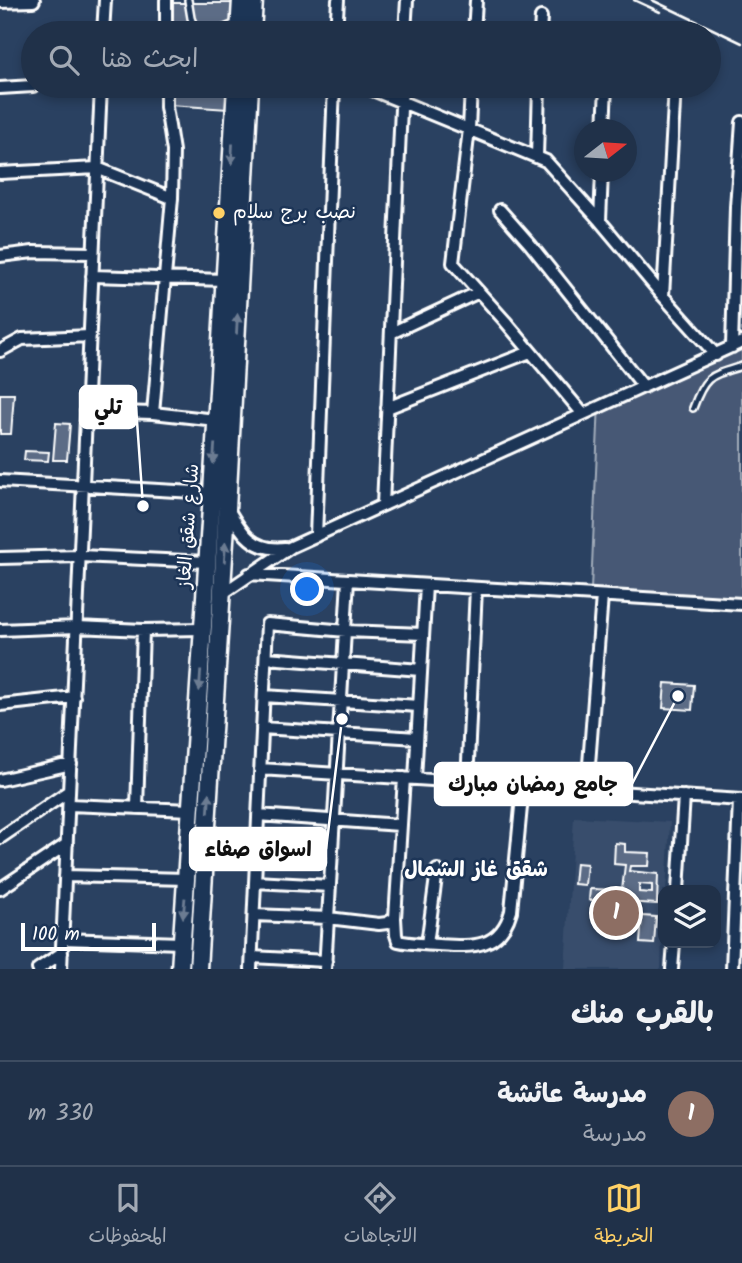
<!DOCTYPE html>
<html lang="ar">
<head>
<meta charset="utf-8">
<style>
  :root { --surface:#203149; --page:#2d3d53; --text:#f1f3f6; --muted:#a2a9b4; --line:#3d4c61; --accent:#ffd166 }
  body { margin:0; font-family:Kalam,"Playpen Sans Arabic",sans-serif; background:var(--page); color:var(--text); direction:rtl }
  .controls { position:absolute; right:21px; bottom:21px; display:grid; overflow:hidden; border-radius:14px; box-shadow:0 4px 10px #0003 }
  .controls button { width:63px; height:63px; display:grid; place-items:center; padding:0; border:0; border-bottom:2px solid var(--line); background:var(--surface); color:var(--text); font:35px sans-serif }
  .compass { position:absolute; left:574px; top:119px; width:63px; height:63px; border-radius:50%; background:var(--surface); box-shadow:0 4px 10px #0003; rotate:73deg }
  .scale { position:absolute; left:21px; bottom:18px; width:135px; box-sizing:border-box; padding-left:7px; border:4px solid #fff; border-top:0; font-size:19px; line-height:24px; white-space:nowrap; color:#fff; -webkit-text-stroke:5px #1d3557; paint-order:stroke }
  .you { position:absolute; left:308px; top:590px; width:24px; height:24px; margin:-18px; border:5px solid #fff; border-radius:50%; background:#1a73e8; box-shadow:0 0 0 10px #1a73e833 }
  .badge { display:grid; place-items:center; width:46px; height:46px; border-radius:50%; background:var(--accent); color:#fff; font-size:23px; font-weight:700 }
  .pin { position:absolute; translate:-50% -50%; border:4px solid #fff; box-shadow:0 2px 7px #0006 }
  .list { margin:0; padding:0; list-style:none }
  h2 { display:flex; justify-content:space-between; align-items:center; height:91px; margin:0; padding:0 28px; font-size:30px }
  h2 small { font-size:23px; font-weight:400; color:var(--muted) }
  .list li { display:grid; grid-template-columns:46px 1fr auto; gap:21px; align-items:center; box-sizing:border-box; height:105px; padding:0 28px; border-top:2px solid var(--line) }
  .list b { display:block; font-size:26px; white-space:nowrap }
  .list p { margin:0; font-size:23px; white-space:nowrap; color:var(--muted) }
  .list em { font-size:23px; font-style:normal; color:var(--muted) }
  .icon { flex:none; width:38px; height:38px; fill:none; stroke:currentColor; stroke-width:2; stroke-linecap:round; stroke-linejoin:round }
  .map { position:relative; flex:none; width:742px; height:969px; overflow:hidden; direction:ltr }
  .search { position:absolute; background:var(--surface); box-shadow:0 4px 10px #0003; left:21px; right:21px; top:21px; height:77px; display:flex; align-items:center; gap:18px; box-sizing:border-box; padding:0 24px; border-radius:38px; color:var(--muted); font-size:26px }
  .sheet { height:196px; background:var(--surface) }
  nav { display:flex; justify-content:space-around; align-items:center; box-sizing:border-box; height:98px; border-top:2px solid var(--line); background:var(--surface); font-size:19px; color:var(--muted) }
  nav a { display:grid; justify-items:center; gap:4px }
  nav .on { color:var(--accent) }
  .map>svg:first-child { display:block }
  .built { fill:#394e6c }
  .green { fill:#465975; stroke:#a2acba; stroke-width:2 }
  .building { fill:#5b6c86; stroke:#fff; stroke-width:2; fill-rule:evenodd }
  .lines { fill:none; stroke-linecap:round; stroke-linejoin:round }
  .service-casing { stroke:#fff; stroke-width:10 }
  .minor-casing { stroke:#fff; stroke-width:16 }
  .tertiary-casing { stroke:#fff; stroke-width:18 }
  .primary-casing { stroke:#fff; stroke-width:21 }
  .service { stroke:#1d3557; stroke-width:5 }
  .minor { stroke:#1d3557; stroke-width:10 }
  .tertiary { stroke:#1d3557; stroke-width:12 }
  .primary { stroke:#1d3557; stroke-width:16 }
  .rail { stroke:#fff; stroke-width:2.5 }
  .oneway { fill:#6c7c92 }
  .poi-dot { fill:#ffd166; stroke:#1d3557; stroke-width:2.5 }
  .labels { text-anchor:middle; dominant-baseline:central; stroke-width:5; stroke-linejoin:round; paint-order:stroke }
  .poi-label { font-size:19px; fill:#fff; stroke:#1d3557; text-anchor:start }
  .street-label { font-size:19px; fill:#fff; stroke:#1d3557 }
  .neighbourhood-label { font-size:21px; font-weight:bold; fill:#fff; stroke:#1d3557 }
  .leader { fill:none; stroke:#fff; stroke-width:2.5 }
  .callout-dot { fill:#fff; stroke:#1d3557; stroke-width:2.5 }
  .callout { fill:#fff; stroke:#fff; stroke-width:2.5 }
  .callout-label { font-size:21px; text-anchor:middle; font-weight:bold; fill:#111 }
</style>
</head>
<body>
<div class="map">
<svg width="742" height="969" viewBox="0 0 742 969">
  <rect width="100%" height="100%" fill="#2a4161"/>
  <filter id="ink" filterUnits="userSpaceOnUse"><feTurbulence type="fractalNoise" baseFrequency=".0143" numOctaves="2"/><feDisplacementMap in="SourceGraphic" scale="14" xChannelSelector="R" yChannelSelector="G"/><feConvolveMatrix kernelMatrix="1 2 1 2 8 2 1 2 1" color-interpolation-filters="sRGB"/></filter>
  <g filter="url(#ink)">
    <path class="built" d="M574,817l96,5 -4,68h-3l-2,79h-96z"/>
    <path class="green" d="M742,335v272l-151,-17 8,-188z"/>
    <path class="building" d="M172,3h64l-2,30h-63z
      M170,86h60l-2,23 -58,-4z
      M0,394h14l-3,40h-11z
      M56,423l14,1 -3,36h-14z
      M25,451l24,1 -1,9 -24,-1z
      M665,683l29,2 -2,25 -29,-2z
      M615,843l10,1v8l25,1 -1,13h-19l-1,5 29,3 -1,30 -68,-4 1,-11 32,1 3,-25 -11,-1zM639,884l13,1v8l-13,-1z
      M576,863l11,1 -2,21 -11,-1z
      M642,916l14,1 -2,27 -14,-1z"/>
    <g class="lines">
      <defs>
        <path id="service" d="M188,0l3,18 6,15
          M213,33l23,-10
          M210,86l23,1
          M693,408c12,-33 17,-32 49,-42"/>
        <path id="minor" d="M103,33l2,-33
          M166,33v-33
          M336,33l2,-33
          M405,33l2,-33
          M474,33l2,-32
          M540,33l1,-16
          M166,86v21l7,44 -1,47
          M363,86l183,75 54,60 63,75 53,59
          M471,86l-2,43 -16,134 52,58 78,93
          M0,88l33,-2
          M604,130l2,-44
          M537,157l2,-71
          M0,173l97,-5 75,30 -19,215
          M500,210l30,34 114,143
          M600,221l2,-49
          M0,256l33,-4 60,1
          M92,276l133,4
          M663,296l12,-210
          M391,333l88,-41
          M732,347l4,-140 6,-85
          M0,351l22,-12 68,-3
          M387,408l143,-56
          M86,411l67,2 63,7
          M0,481l212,12
          M383,505l19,-419
          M228,509c14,24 25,43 57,39
          M316,536l18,-450
          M0,558l80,-2 127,6
          M249,574l493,30
          M222,594l69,-47 451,-205
          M0,630l77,-3 66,3 -6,178
          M143,630l60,-1
          M266,658l155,12
          M264,696l155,10
          M0,705l74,-8
          M262,728l155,10
          M260,769l482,31
          M415,779l11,-194
          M0,780l71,-16
          M467,783l9,-195
          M587,790l15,-194
          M69,805l122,5
          M258,815l142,10
          M0,838l69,-47
          M65,876l122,3
          M255,882l75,4
          M0,889l67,-45
          M678,890l6,-94
          M254,915l74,3 51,6 8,-1 8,-5 9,-140
          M395,918l1,17 2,6c13,3 26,3 40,4 33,2 62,5 73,-34l12,-125
          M63,939l118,4
          M427,944l10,-74
          M252,957l74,4
          M38,969l24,-16
          M61,969l40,-883
          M251,969l16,-345 79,7 77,3
          M325,969l23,-389
          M672,969l2,-26
          M732,969l7,-169"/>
        <path id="tertiary" d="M0,1l33,-1"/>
        <path id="primary" d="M239,33l2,-33
          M252,33l2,-33
          M180,969l32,-476 24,-407
          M198,969l29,-460 23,-423"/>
      </defs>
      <use href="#service" class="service-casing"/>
      <use href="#minor" class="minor-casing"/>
      <use href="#tertiary" class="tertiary-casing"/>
      <use href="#primary" class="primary-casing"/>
      <use href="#service" class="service"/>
      <use href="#minor" class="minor"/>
      <use href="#tertiary" class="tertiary"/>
      <use href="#primary" class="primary"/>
      <path class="rail" d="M634,0l26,12
        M652,0l90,43"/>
    </g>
    <defs><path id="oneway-solid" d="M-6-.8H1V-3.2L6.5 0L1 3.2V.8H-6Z" transform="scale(1.75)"/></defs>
    <g class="oneway">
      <use href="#oneway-solid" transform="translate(232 154) rotate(93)"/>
      <use href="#oneway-solid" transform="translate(237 324) rotate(-87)"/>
      <use href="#oneway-solid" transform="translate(214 454) rotate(94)"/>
      <use href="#oneway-solid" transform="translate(225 552) rotate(-86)"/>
      <use href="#oneway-solid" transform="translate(200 681) rotate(94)"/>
      <use href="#oneway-solid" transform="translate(209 803) rotate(-86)"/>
      <use href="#oneway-solid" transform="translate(184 908) rotate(95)"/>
    </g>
  </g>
  <circle class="poi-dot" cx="219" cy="213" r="7"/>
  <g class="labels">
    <g class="poi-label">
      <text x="233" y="213">نصب برج سلام</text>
    </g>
    <g class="street-label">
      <text transform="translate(189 526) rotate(-86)">شارع شقق الغاز</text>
    </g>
    <g class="neighbourhood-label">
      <text x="476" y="870">شقق غاز الشمال</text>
    </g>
  </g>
  <path class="leader" d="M143 506L136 407M678 696L632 784M342 719L326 849"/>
  <g class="callout-dot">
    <circle cx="143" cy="506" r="7"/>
    <circle cx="678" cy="696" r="7"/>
    <circle cx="342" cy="719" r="7"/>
  </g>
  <g class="callout">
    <rect x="80" y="386" width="56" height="42" rx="7"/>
    <rect x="435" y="763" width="197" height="42" rx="7"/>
    <rect x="190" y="828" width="136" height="42" rx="7"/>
  </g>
  <g class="callout-label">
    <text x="108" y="414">تلي</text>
    <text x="533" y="791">جامع رمضان مبارك</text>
    <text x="258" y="856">اسواق صفاء</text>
  </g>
</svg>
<div class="controls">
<button><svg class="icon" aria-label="layers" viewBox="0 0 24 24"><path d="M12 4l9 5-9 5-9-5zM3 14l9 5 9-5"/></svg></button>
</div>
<svg class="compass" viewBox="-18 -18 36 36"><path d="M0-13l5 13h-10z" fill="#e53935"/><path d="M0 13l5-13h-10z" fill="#a2a9b4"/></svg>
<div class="scale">100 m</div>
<div class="you"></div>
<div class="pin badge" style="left:616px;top:913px;background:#8d6e63">1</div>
<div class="search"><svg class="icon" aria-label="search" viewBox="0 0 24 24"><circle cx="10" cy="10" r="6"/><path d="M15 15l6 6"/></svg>ابحث هنا</div>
</div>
<section class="sheet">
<h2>بالقرب منك<small></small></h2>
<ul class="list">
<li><span class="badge" style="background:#8d6e63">1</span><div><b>مدرسة عائشة</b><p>مدرسة</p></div><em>330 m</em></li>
</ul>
</section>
<nav>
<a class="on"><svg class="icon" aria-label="map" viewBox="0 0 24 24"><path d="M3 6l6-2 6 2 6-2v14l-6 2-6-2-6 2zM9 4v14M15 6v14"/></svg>الخريطة</a>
<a><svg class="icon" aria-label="directions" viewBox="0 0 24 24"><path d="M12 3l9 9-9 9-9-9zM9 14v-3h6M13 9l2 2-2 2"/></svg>الاتجاهات</a>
<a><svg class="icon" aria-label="saved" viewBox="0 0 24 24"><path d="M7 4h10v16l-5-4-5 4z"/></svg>المحفوظات</a>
</nav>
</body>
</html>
